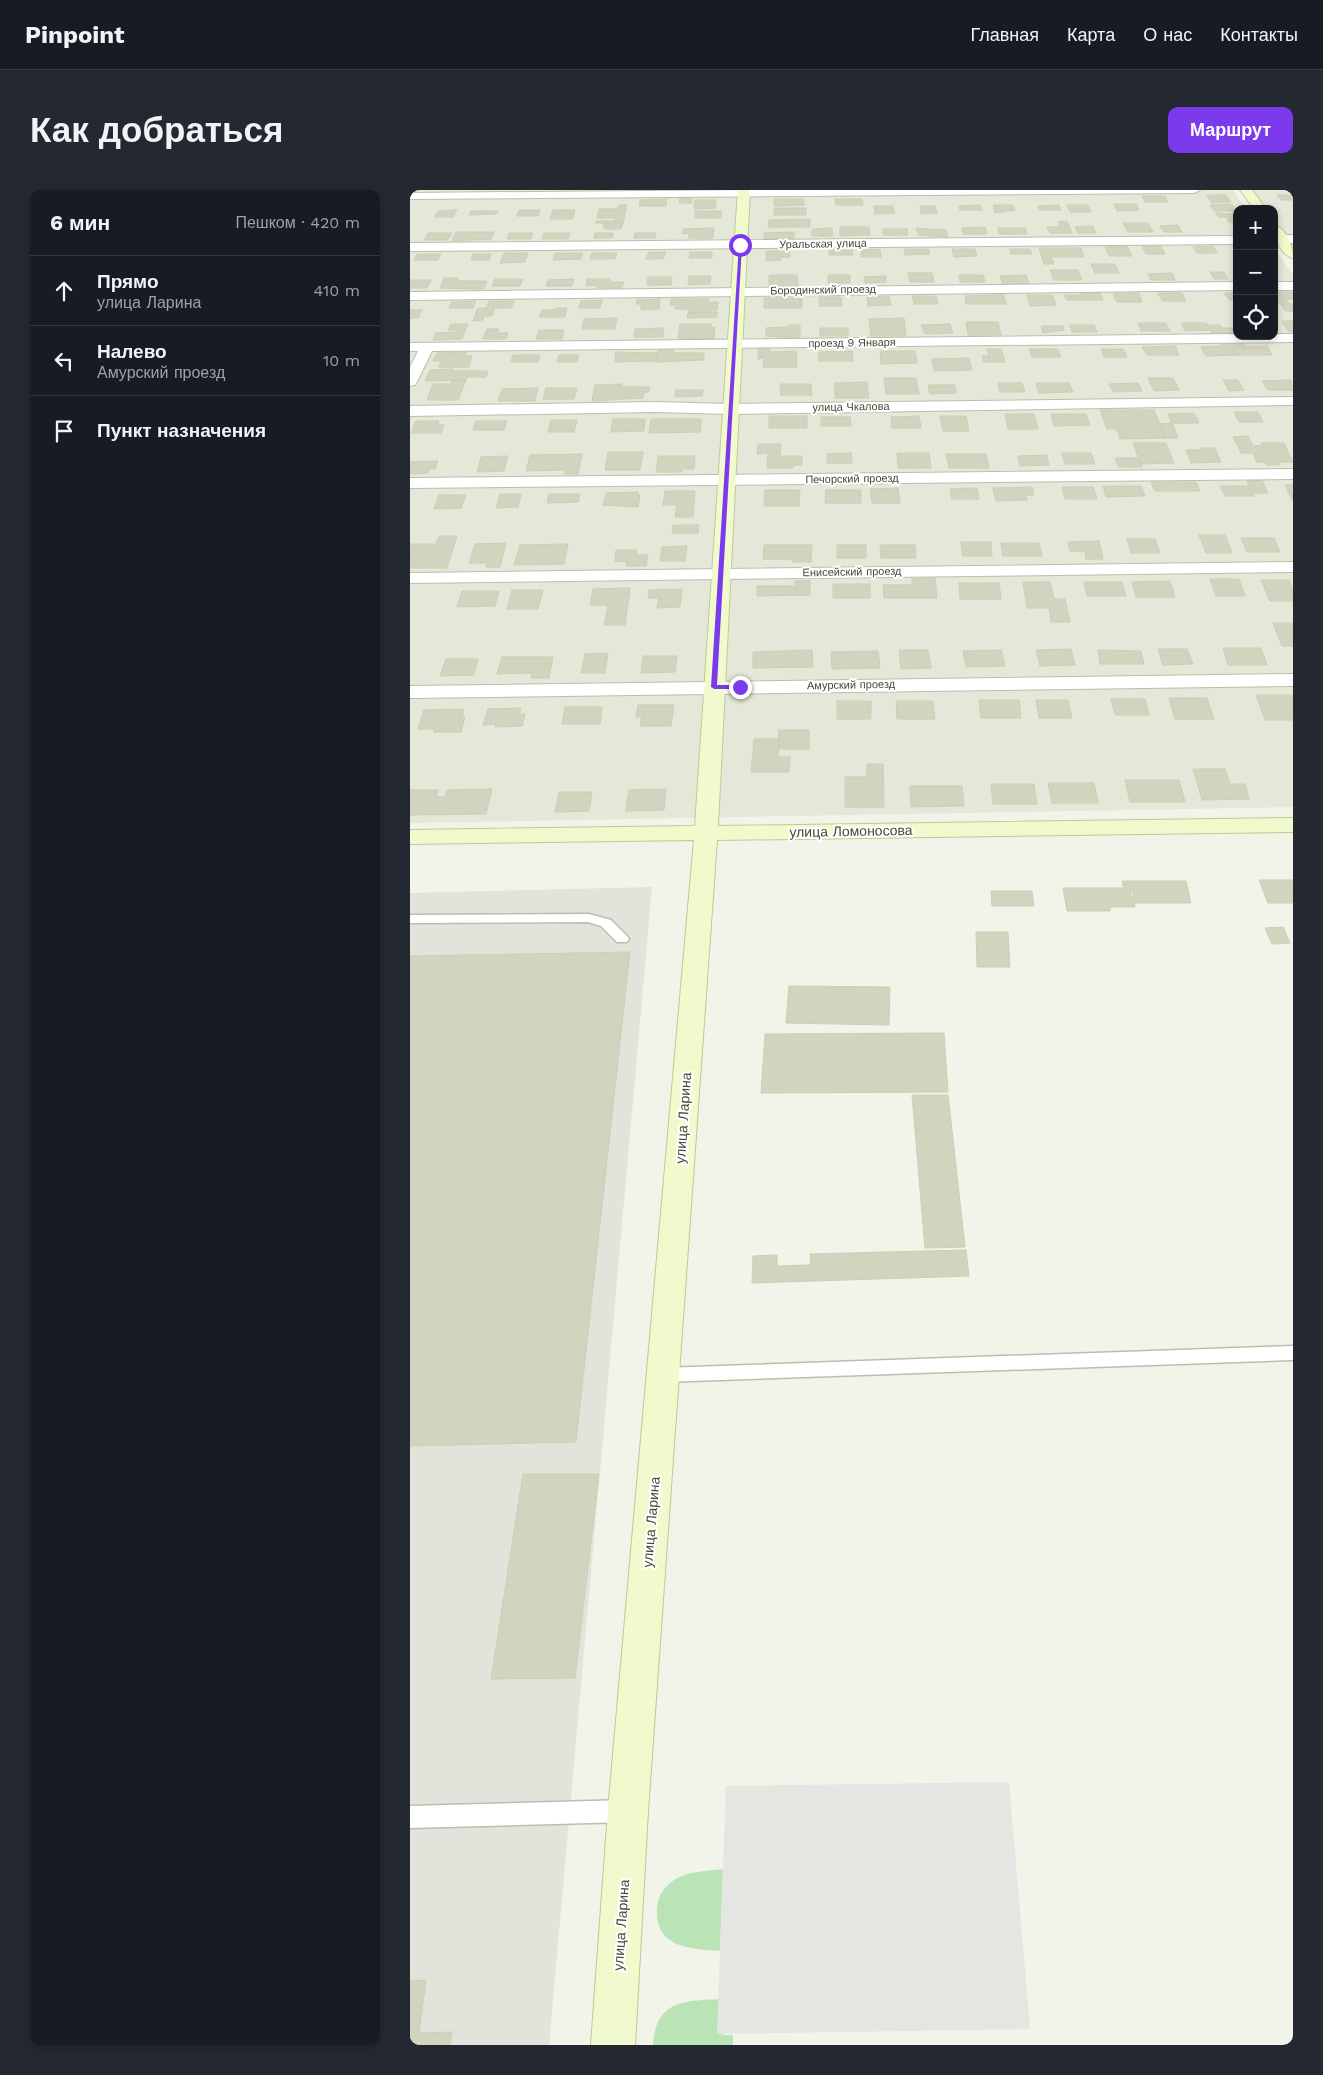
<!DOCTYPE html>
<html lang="ru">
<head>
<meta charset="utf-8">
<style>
  :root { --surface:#171b24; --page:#242831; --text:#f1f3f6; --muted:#9ea1a6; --line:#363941; --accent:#7c3aed }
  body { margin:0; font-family:"Work Sans",sans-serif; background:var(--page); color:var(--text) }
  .controls { position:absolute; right:15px; top:15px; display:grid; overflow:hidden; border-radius:10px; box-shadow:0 2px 8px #0003 }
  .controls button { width:45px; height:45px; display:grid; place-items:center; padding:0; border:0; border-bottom:1px solid var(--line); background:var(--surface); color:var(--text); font:25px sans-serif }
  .stop { position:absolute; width:15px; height:15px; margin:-11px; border:4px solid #7c3aed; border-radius:50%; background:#fff }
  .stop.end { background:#7c3aed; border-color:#fff; box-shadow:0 1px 5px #0008 }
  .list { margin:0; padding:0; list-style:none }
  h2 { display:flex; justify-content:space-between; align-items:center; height:65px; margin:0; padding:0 20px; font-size:21px }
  h2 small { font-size:16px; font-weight:400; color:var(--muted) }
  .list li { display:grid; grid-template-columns:32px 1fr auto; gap:15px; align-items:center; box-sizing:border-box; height:70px; padding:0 20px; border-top:1px solid var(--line) }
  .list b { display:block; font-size:19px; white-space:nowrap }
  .list p { margin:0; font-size:16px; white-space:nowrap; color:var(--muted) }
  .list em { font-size:16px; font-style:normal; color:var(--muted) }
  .icon { flex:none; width:28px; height:28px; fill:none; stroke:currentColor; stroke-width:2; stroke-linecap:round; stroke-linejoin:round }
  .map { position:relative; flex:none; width:883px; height:1855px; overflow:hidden; border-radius:10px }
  header { display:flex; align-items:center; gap:30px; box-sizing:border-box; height:70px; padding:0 25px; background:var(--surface); border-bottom:1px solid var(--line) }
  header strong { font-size:24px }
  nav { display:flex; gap:28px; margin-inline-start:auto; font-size:18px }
  .intro { display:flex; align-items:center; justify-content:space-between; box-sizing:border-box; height:120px; padding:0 30px }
  h1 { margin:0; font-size:35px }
  .button { padding:12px 22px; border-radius:10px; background:var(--accent); color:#fff; font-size:18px; font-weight:700 }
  main { display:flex; gap:30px; padding:0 30px }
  aside { flex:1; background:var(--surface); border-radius:10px; box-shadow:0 2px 8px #0003 }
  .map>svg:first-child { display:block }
  .residential { fill:#e5e7d8 }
  .industrial { fill:#e3e3db }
  .green { fill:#bae4b6 }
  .parking { fill:#e5e5e1 }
  .building { fill:#d3d4c0; stroke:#cdceb3 }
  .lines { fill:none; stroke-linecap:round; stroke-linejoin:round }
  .lane-casing { stroke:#bcbead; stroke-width:3 }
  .street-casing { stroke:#bcbead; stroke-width:2 }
  .secondary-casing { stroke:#c0c998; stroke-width:2 }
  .lane { fill:#fff; fill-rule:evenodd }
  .street { fill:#fff; fill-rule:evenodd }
  .secondary { fill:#f1facc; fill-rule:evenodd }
  .route { fill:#7c3aed }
  .labels { text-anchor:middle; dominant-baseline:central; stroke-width:4; stroke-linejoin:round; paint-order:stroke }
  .far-street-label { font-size:11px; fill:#464738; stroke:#fff }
  .street-label { font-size:14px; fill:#464738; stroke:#fff }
</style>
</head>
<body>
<header>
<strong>Pinpoint</strong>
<nav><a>Главная</a><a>Карта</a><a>О нас</a><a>Контакты</a></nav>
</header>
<div class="intro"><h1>Как добраться</h1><a class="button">Маршрут</a></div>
<main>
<aside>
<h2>6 мин<small>Пешком · 420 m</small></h2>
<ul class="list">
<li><svg class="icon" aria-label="ahead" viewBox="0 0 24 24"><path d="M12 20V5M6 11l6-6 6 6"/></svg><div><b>Прямо</b><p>улица Ларина</p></div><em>410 m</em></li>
<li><svg class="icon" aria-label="left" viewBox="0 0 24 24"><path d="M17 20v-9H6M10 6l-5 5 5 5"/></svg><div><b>Налево</b><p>Амурский проезд</p></div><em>10 m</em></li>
<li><svg class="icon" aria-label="arrive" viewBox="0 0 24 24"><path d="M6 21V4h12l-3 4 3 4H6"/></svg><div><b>Пункт назначения</b></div></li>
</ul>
</aside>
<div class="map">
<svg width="883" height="1855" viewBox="0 0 883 1855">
  <rect width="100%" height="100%" fill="#f2f3e9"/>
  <path class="residential" d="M0,0h823l13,19h-9v127h37v-88l19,27v532l-883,16z
    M837,0h46v63l-19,-25v-19h-14z"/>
  <path class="industrial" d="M242,697l-103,1158h-139v-1152z"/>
  <path class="green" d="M313,1679l-3,82c-30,-2 -66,-3 -63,-43 1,-12 7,-21 17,-28 14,-9 34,-9 49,-11z
    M314,1809l-1,36h10v10h-80c3,-47 34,-44 71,-46z"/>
  <path class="parking" d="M599,1592l21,247 -313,5 9,-248z"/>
  <path class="building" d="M797,5h19l5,7 -19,1z
    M867,5h16v5h-12z
    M732,6h23l3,6h-23z
    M270,8h12v5h-13z
    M257,9l-1,7h-27l1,-6z
    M364,9h30v6l-30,1z
    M425,9h27l1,6h-27z
    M285,10h21l-1,8 -21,1z
    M704,14h22l3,6 -22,1z
    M822,14l4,7h-22l-4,-6z
    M209,15h8l-4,18h-28l1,-2h19l1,-3h-19l2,-9h18z
    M570,15l2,5h-22l-1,-4z
    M583,15h20l2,5 -20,3z
    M649,15l2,5h-21l-2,-4z
    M657,15h21l3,7h-21z
    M464,16h19l2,7 -20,1z
    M510,16h15l2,7 -16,1z
    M364,18h32v7h-32z
    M47,20l-4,7h-18l3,-6z
    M109,20h21l-2,6h-21z
    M143,20h22l-2,9h-23z
    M61,21h27l-2,3 -27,1z
    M285,21h26v7h-26z
    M806,23l21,1v8h-8l-3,-5h-7z
    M400,29v8h-42l1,-7z
    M657,31l5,12h-22l-3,-6h13l-2,-5z
    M194,33h19l-2,6h-16l-2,-2z
    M713,33h25l5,9h-25z
    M768,35l4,7h-18l-4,-6z
    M683,36l3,7h-18l-3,-6z
    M430,37h29l1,8 -30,1z
    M575,37l2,7h-24l-1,-6z
    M304,38l-1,10h-24v-5l-7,1 1,-5z
    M422,38l1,8h-21v-7z
    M506,38l30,2 2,7 -30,-2z
    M588,38h27l2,6h-28z
    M473,39h24l1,6h-24z
    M46,42h38l-3,7 -39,2z
    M384,42v7h-30v-6z
    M18,43h24l-3,5 -3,2h-22z
    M99,43h24l-2,6h-24z
    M134,43h26l-2,6h-26z
    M185,43h18l-1,5h-18z
    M225,43h21l-1,5h-21z
    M717,56l5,10h-23l-4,-9z
    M732,56h19l4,8h-19z
    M803,56l4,7h-20l-4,-6z
    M629,58h42l3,9h-33l3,7h-10z
    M470,59l1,8h-20v-7z
    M494,59h25l1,5 -25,1z
    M542,59h23l2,7 -23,1z
    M600,59h20l2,5h-21z
    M419,60h23l1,5h-24z
    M356,61h24v6h-9v3l-15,1z
    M239,62h17l-3,7h-17z
    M280,62h22v6h-23z
    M94,63h24l-3,9 -25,1z
    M145,63h28l-2,6 -28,1z
    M182,63h25l-2,6h-25z
    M7,64h24l-3,6h-24z
    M63,64h18l-2,6h-18z
    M681,74h24l4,9h-24z
    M640,80h28l4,10h-28z
    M800,82h14l4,7h-14z
    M498,83h24l2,9h-24z
    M762,83l3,7h-24l-3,-6z
    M359,85h28l1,11h-29z
    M418,85h22v8h-22z
    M549,85h24l2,7h-25z
    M616,85l3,9h-26l-3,-8z
    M279,86h22l-1,8 -22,1z
    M476,86v6l-21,1 -1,-6z
    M238,87h24l-1,8h-24z
    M34,88h14l-1,3h30l-3,8 -44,-1z
    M85,89h28l-3,7h-28z
    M164,89l-2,7h-26l2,-6z
    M177,89h23v3h14l-2,6h-25l1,-3 -12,1z
    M0,90h21l-4,8h-17z
    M670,102h19l4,8h-36l-3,-5h17z
    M864,102h19v7h-7l3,5h-12l-3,-5z
    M584,103h9l3,11h-40l-1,-8 30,-1z
    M729,103l3,9h-25l-4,-8z
    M748,103h24l4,8h-24z
    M814,103h13v7h-8z
    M617,105h25l4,10 -26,1z
    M479,106l2,9 -23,1 -1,-9z
    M502,106h24l2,8h-24z
    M409,107h22l1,9h-23z
    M354,108h38v10h-38z
    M250,109l-1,10 -18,1v-6h-5l1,-4z
    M261,109h38v3h9l-1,8h-8v2l-21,1v-4h-13l1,-4h-6z
    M192,110l-2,8h-21l2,-7z
    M66,111l-3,7h-24l3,-6z
    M79,111h25l-3,7h-16l-3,8h-8l-1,4 -10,1 5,-13h8z
    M871,114h12v7h-8z
    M146,118h11l-2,9h-26l3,-7h13z
    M0,120h12l-4,8h-8z
    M299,122h8v5l-30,1 1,-5z
    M207,128l-2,11h-33l2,-10z
    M494,128l2,18h-35l-2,-17z
    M872,131h11v11h-4z
    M556,132h32l3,13h-33z
    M728,133h28l4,8h-29z
    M771,133h25l4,7 -25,1z
    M41,134h17l-6,15 -29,1 3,-7 20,-1 1,-2h-9z
    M270,134h31v3h4l-1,12 -36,-1z
    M540,134l3,9 -28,1 -4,-9z
    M378,135h12v13l-34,-2v-8l22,-1z
    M660,135h24l3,7h-25z
    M797,135h13l2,3h15v5h-25z
    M631,136h22l1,4 -21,3z
    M254,138l-1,9h-29l1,-8z
    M410,138h28v8h-28z
    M77,139h12l-2,4h11l-2,6h-23z
    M129,140h25l-2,9h-26z
    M810,153h9l7,12 -30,1 -5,-9 21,-1z
    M819,153h14l2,4 22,-1 5,9h-36z
    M765,156l4,9h-32l-5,-8z
    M348,158h12v4l26,-1 1,16h-34l1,-9 -6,1z
    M577,159h14l4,13h-21l-2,-6h7z
    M619,159h29l3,8h-29z
    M691,159h22l4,8h-23z
    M248,160h16v3h30v7l-48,2z
    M442,161l1,10h-34v-9z
    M470,161h35l2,12 -36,1z
    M57,162l-2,4h7l-3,11h-30l2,-6h-8l4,-8z
    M206,162l41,1 -1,8 -41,1z
    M103,165h27l-2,7h-27z
    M149,165h20l-2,7h-20z
    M559,168l3,12 -38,1 -2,-12z
    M43,179l-1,2h36l-2,6h-19l-1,3 -41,1 5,-11z
    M474,188h32l3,16h-33z
    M738,188h25l6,12 -25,1z
    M42,190h14l-8,20h-31l6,-16h18z
    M813,190h15l6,10 -15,1z
    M881,190l2,10h-25l-6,-9z
    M457,192l2,16h-34v-15z
    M588,193h24l3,9h-25z
    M626,193h33l4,9 -34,1z
    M728,193l4,8 -29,1 -4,-8z
    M212,194v3h28l-1,5h-5l-1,6 -51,3 3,-16z
    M370,194h31l1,11h-31z
    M518,195h27l1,8 -26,1z
    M128,198l-3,13h-37l4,-12z
    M136,198h31l-3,11h-31z
    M266,200h27l-1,6 -27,1z
    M690,220h54l11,28 -45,1 -3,-10h-10z
    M824,222h24l5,10h-24z
    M784,223l5,10h-27l-4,-9z
    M595,224h29l4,15h-30z
    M641,224h35l4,11 -36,1z
    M359,226h38v12h-38z
    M509,226l2,12h-29l-1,-11z
    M530,226h26l3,15h-26z
    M411,227h29l1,9h-30z
    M203,229h32l-1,12 -33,1z
    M241,229h50l-1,13 -51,1z
    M141,230h26l-3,12h-26z
    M6,231h23l-1,4h6l-3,8h-30z
    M66,231h31l-3,9h-31z
    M762,233l6,15h-13l-6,-14z
    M838,246l5,10 10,-1 -2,-2h23l9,19h-15l1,3h-12l-2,-3h-8l-4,-9h-12l-8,-16z
    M723,253h33l8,20 -33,1z
    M348,254h23l-1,12h22v9h-9v3h-26l1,-15 -11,1z
    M791,258h14l6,14 -30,1 -5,-13h16z
    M198,262h35l-3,18h-35z
    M441,263l1,10h-25v-9z
    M487,263h32l2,15h-33z
    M652,263h29l4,11h-30z
    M172,264l-4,20h-14l1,-4 -39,1 4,-16z
    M536,264h40l3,14h-40z
    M637,265l2,10 -29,1 -2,-10z
    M98,266l-4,15 -27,1 4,-15z
    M248,266h37l-1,13h-12v3h-26z
    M705,268h24l3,9h-24z
    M28,271l-3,8h-6l-1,4 -18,1v-12z
    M852,290l6,13h-15l1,3h-29l-5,-10h29l-2,-5z
    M741,292h45l4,9h-45z
    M875,295h8v15h-1z
    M693,296h38l4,10 -39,1z
    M622,297l2,8h-8l1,5 -31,1 -3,-13z
    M652,297h31l4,12h-32z
    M488,298l2,15h-28l-2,-14z
    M567,298l2,11h-27l-2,-10z
    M355,300h35l-1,16h-35z
    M416,300h35v13h-36z
    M255,301h30l-2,26h-18l2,-12h-14z
    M228,302l-1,3h3l-2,12 -35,-2 3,-12z
    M90,304h21l-3,13 -22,1z
    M139,304h31l-2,8 -31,1z
    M29,305h27l-5,13 -27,1z
    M263,335h26l-1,8h-26z
    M789,345h26l7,18h-26z
    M29,346h18l-10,32h-37v-24h26z
    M831,348h33l6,14h-33z
    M717,349h28l5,14h-29z
    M689,351l4,18h-17l-1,-8h-15l-2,-9z
    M551,352h30l1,14h-29z
    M96,353l-6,24h-14l1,-4h-18l6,-19z
    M591,353h38l3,13h-39z
    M158,354l-4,20 -50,1 6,-20z
    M354,355h48l-1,17h-19v-3h-29z
    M427,355h29v13h-29z
    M470,355h35l1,13h-35z
    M277,356l-2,15h-25l2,-14z
    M206,360h21l-1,5h12l-2,11h-20v-5l-11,1z
    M525,388l2,20h-53l-1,-13h29v-6z
    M800,389h29l6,17h-29z
    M400,390v15l-53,1v-10h38v-5z
    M851,390h28l4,9v12h-23z
    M760,391l5,16h-39l-4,-15z
    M613,392h27l4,17h11l5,23h-19l-2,-14h-22z
    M674,392h38l4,14h-39z
    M549,393h40l2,16h-41z
    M423,394h37v14h-37z
    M220,398l-5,37h-21l4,-20h-18l3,-16z
    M272,399l-2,18 -23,1 2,-10h-11l1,-8z
    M102,400h31l-5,19h-31z
    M52,401h37l-4,15 -38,1z
    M863,433h20v23h-11z
    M813,458h38l6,17h-39z
    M661,459l4,16 -35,1 -4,-16z
    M748,459h29l6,15 -30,1z
    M402,460l1,17 -60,1v-16z
    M489,460h29l3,18 -30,1z
    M591,460l4,16 -39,1 -3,-16z
    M688,460l43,1 3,13h-44z
    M468,461l2,17 -48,1 -1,-17z
    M198,463l-3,20h-24l4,-19z
    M233,466h34l-2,16 -34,1z
    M92,467h51l-4,21h-18l1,-5 -35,1z
    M36,469h32l-4,16 -34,1z
    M846,505h37v25h-28z
    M759,508h38l7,21h-39z
    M701,509h34l4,16h-34z
    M569,510h40l2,18h-40z
    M626,510h32l4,18h-33z
    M427,511h34v18h-34z
    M486,511h37l2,18h-38z
    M228,515h36l-3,21h-31l2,-9h-6z
    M155,517h37l-2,17h-38z
    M111,518l-2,6h6l-3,12 -27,1 1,-3 -13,1 5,-16z
    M54,519l-2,8h3l-4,15h-27l1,-3h-17l6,-19z
    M369,540h30v19h-31z
    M344,549h25l-1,18h12l-1,15h-38z
    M457,574h16l1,43h-39v-30h22z
    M783,579h32l5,15h15l4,15 -47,1z
    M715,590h54l6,22h-55z
    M638,593h46l4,20h-46z
    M581,594h43l3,20h-44z
    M500,596h52l2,20 -53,1z
    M82,599l-6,25 -76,1v-25h28l-2,7h9l2,-7z
    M256,599l-2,21 -38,1 3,-21z
    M149,602h33l-3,19 -34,1z
    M849,690h34v23h-25z
    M712,691h64l5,22h-56l-2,-12h-9z
    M653,698h59v4h9l4,15h-25v4h-43z
    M581,701h41l2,15h-42z
    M873,737l7,16 -18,1 -7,-16z
    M566,742h32l2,35h-33z
    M220,762l-54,490 -166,4v-490z
    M379,796l101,1 -1,38 -103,-2z
    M534,843l4,59 -187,1 4,-59z
    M502,905h36l17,152 -40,1z
    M556,1060l3,26 -217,7 1,-27 24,-1v11l34,-1 -1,-11z
    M113,1284h76l-24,204 -84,1z
    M16,1790l-7,53 33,-1 -2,13h-40v-64z"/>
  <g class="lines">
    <defs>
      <path id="lane" d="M179,724l22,6 16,16 2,3 -2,3h-10l-16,-16 -13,-4 -178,1v-8z
        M883,1156v14l-630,22 -6,-2 -3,-5 3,-5 6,-2z
        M218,1610l8,3 3,8 -3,8 -8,3 -218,6v-22z"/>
      <path id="street" d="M342,0h448l-6,3 -784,6v-6z
        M883,45v8l-19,1v-8z
        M827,46v8l-827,7v-8z
        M827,92v8l-827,10v-8z
        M864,92h19v8h-19z
        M827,144v2h37v-2h19v8l-861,9 -15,31 -2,3 -5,1v-19l8,-16h-8v-8z
        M883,207v8l-562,9 -76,-2 -245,4v-10l245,-4 76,2z
        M883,279v10l-883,9v-10z
        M883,372v10l-883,11v-10z
        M883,484v12l-883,12v-12z"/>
      <path id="secondary" d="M328,0h12l-32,636 575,-8v14l-576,8 -69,971 -13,234h-44l17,-234 86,-971 -284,4v-14l285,-4z
        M830,0h12l14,19h-12z
        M864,35c13,4 19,21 19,33 -13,-3 -19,-21 -19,-33z"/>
    </defs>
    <use href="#lane" class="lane-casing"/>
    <use href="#street" class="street-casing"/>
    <use href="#secondary" class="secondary-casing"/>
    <use href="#lane" class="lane"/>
    <use href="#street" class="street"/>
    <use href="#secondary" class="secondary"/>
  </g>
  <path class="route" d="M329,54l3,1 -25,440h23l3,2 -3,2h-26l-3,-2z"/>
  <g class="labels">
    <g class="far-street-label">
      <text transform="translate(413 54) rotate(-1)">Уральская улица</text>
      <text transform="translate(413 100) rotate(-1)">Бородинский проезд</text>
      <text transform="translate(442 153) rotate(-1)">проезд 9 Января</text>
      <text transform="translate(441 217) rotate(-1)">улица Чкалова</text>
      <text transform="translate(442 289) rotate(-1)">Печорский проезд</text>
      <text transform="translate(442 382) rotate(-1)">Енисейский проезд</text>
      <text transform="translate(441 495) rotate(-1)">Амурский проезд</text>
    </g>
    <g class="street-label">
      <text transform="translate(441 641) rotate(-1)">улица Ломоносова</text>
      <text transform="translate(273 928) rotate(-86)">улица Ларина</text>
      <text transform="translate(241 1332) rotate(-85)">улица Ларина</text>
      <text transform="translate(211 1735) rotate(-86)">улица Ларина</text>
    </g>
  </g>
</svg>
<div class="controls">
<button>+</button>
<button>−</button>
<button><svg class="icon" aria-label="locate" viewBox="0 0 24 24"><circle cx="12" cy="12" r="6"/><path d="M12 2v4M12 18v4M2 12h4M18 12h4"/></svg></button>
</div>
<div class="stop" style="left:330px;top:55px"></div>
<div class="stop end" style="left:330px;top:497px"></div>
</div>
</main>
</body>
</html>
